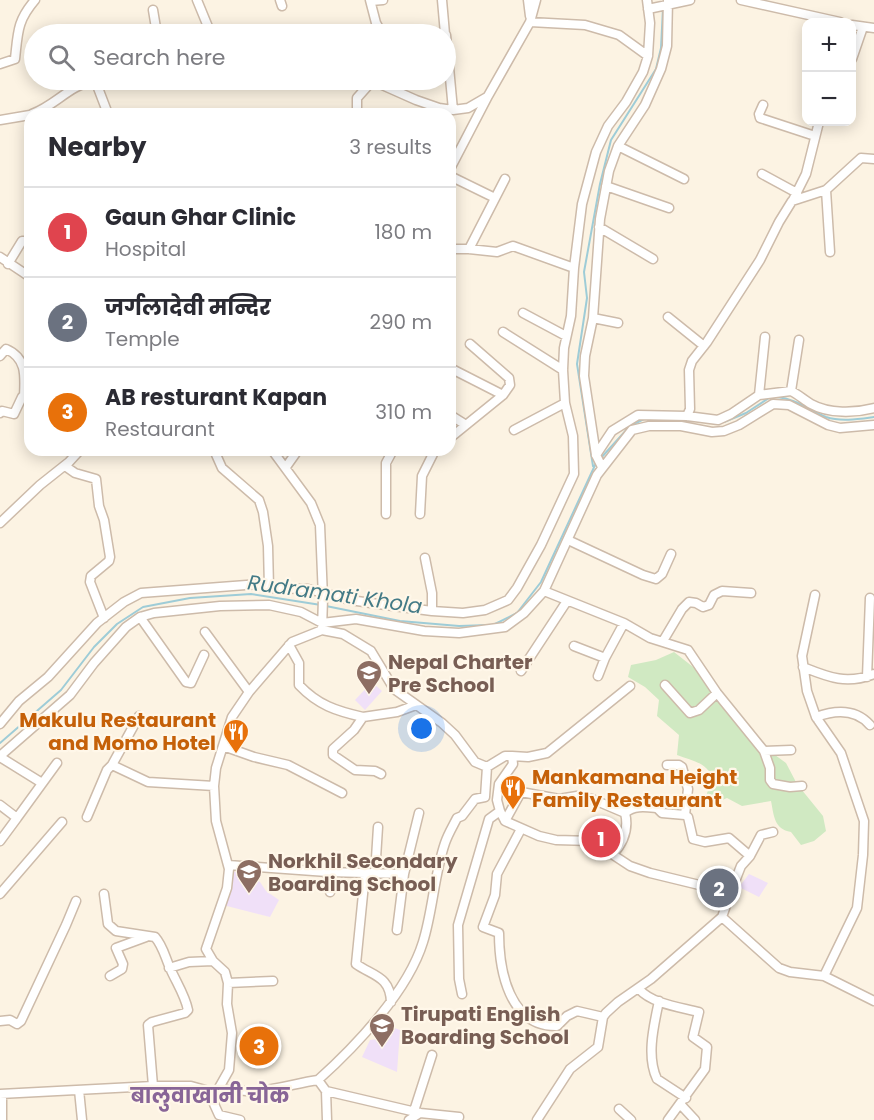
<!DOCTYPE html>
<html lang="en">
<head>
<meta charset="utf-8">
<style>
  :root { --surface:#fff; --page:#f7f7f7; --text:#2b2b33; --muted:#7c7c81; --line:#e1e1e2; --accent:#d93025 }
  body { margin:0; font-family:Poppins,"Noto Sans Devanagari",sans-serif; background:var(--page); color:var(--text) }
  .controls { position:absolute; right:18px; top:18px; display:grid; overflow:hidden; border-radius:12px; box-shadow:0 3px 15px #0003 }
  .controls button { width:54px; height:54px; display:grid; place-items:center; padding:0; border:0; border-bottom:2px solid var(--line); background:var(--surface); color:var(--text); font:30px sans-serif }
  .you { position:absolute; left:422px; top:729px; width:21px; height:21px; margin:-15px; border:4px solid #fff; border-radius:50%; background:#1a73e8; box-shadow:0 0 0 9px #1a73e833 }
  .badge { display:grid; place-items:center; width:39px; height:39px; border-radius:50%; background:var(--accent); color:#fff; font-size:20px; font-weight:700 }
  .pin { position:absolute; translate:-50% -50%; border:3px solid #fff; box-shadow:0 2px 6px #0006 }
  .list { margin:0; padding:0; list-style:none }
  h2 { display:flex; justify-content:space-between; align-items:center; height:78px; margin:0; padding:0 24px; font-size:26px }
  h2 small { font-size:20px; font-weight:400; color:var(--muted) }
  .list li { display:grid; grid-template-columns:39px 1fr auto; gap:18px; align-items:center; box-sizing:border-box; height:90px; padding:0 24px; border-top:2px solid var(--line) }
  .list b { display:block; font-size:22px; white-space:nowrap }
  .list p { margin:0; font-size:20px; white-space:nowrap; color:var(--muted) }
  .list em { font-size:20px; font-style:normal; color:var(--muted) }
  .icon { flex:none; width:33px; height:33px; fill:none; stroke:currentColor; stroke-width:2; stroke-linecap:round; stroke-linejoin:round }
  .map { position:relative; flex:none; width:874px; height:1120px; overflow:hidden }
  .search { position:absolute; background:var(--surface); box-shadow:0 3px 15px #0003; left:24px; top:24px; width:432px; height:66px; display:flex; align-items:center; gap:15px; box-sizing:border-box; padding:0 21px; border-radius:33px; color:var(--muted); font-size:22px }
  .panel { position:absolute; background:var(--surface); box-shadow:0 3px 15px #0003; left:24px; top:108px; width:432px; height:348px; border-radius:18px }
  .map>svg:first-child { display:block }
  .education { fill:#f0e0f8 }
  .green { fill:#d0e9c2 }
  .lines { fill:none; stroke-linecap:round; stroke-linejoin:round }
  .stream { stroke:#9eccd7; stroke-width:2 }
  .street-casing { stroke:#cdbbaa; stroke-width:11 }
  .street { stroke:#fff; stroke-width:8 }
  .labels { text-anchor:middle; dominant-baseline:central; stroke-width:4.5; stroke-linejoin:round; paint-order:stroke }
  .education-label { font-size:20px; font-weight:bold; fill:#785e54; stroke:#fff7e9; text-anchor:start }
  .food-label { font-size:20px; font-weight:bold; fill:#c56008; stroke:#fff7e9; text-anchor:end }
  .water-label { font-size:21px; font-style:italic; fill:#437a86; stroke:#fff7e9 }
  .neighbourhood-label { font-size:21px; font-weight:bold; fill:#886597; stroke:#fff7e9 }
</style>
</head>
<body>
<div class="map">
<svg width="874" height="1120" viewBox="0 0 874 1120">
  <rect width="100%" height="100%" fill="#fcf3e3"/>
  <path class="education" d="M372,682l10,9 -17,19 -10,-10z
    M231,871l19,4 10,7 6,9 13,9 -9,17 -47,-12z
    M749,874l19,9 -9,14 -20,-10z
    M384,1024l16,6 -3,42 -35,-15 8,-17 14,-2 -6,-6z"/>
  <path class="green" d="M674,652l37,29 49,63 26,19 11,21 26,32 3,15 -12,10 -13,4 -10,-13c-17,-3 -17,-16 -20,-31l-29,5 -15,-8 -7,3h-12l-1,-8 6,-13c-5,-18 -21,-19 -36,-25l2,-20 -22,-19 2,-16 -14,-13 -17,-10 3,-12 25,-5z"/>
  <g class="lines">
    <path class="stream" d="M777,397c19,2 32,13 49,20 15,5 33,2 48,0
      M724,422l22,-9 23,-15
      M600,459l30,-33 14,-7
      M593,466l-16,-102 10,-66 -3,-26 16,-88 11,-44 45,-71 5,-21 2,-40
      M326,606l74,15 59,5 31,-1
      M495,624l22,-11 24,-31 55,-119
      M0,743l61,-53 33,-43 23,-23 26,-17 47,-9 61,-4 70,11"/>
    <defs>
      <path id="street" d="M197,0l14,34
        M280,0l2,6
        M370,0l6,23 6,11
        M442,0l3,34
        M528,0l2,16
        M741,0l99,22
        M371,1l12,-1
        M648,9l42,-9
        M153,10l4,24
        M530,22l55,3 34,10 29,21
        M852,25l22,3
        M446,35l7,75
        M852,59l11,-32
        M0,64l15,-5c3,-27 2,-38 20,-59
        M95,80l13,34
        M371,80l45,20 23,8 14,2 15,-2 19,-11
        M763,105l-4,9 1,4 55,18
        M32,114c24,-9 35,-27 62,-34
        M357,114v-16l16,-18
        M0,120l30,-5
        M618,146l66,33
        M450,169l38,-73 42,-74 6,-22
        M762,174l35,19
        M450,176l45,22
        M606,186l63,22
        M826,190l4,62
        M793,200l13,-26 13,-52
        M599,227l54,32
        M450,249h19l28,3 16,-6 61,22
        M469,249l36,-70
        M0,257l30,20
        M8,264l14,-23h8
        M523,313l43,23
        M668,317l36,29
        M593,318l25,5
        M503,332l60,38
        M0,356l6,-7c21,9 19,27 18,48
        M450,368l53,27
        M791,391l8,-51
        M759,395l6,-58
        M0,413l2,-2 12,3 8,-17 8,1
        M450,415l16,10 -16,13
        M687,416l3,-7 -1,-39 3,-9 15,-19 53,-82 19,-38 13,-21 34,-11 35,-32 13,1
        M466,425l37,-30 7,-10 -1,-7 -39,-34
        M514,430l51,-27
        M214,450l8,18 37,32 4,12 5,34 1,42
        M596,455l16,-24 26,-16 49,1 31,4 13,-6 28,-19 32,-4c7,3 13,9 20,13 18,10 44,9 63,4
        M65,466l10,7 21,6 3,27 5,14 6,37 -1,4 -18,15 -1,6 14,36
        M286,467l12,-17
        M602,467l-6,-12 -12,-79 1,-20 8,-38 7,-99 9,-48 9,-25 27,-41 16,-36 6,-23 1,-46
        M386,514v-51l7,-13
        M420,514l2,-38 13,-26
        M0,523l40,-38 29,-23 11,-12
        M568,540l75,35 13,4 6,-5 9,-20
        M425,558l7,35v18
        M544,591l80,32 26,15 38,12 29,43 47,58 6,17v12l3,4 17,3 12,-1
        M815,595l-13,61 5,35 9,26 25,36 23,68 -1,34 -6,53 -33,68
        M140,617l46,65 5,1 13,-28
        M322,630l21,4 28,17 23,38 48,34 13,12 20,27 12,5 18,-11h7l1,8 -14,20 -2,16 3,11 5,10 34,15 17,4 36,1 38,25 20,7 74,18 6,3 -8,23 -71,62 -33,23 -12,11 -3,4 -5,30 -28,22 -33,51
        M205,632l44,60
        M663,641l19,-32 7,-7 7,1 7,4 6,-2 5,-10 8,-4 29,2
        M289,645l10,18v22c19,20 37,26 64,32
        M574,646l31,12
        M803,667c25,10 43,18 71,7
        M521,671l46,-70
        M598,676l7,-18 19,-35
        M867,677l3,-79
        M665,685l25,28 9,-3 18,-17
        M816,717c19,-7 39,-9 54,8
        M0,724l19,-23 29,-24 49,-54 27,-21 17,-9 118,-9 10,4 39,1 42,11 28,4 54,7 31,2 22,-3 23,-10 9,-12 24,-43 33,-71 -1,-38 -8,-33 -2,-33 1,-22 7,-32 3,-48 8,-64 14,-52 12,-26 18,-24 17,-30 5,-16 2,-33 -3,-23
        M223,746l31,11 34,8 54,28
        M764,751l27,-1
        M0,756l70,-61 24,-32 32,-36 14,-10 14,-4 66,-7 49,-1 32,7 21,11 34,-4 68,12 35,2 46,-6 19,-14 20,-22 53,-116 35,-45 17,-4h32l31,6 12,-1 15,-6 34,-21 16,1 39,20 12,3 34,-3
        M512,756l16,1 19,-4 83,-67
        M0,757l42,26
        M112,765l36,17 66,4
        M667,765h12l3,2 6,22 -3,26
        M381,774l-6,-3 -20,-1 -22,-15v-6l21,-19 9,-13 34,-5 19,-7
        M0,805l17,13 40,-55
        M87,817l20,-47 5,-5 27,-49
        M505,821l16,-29 38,7 18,-3 15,3 33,14c9,-8 21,-6 32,-5l5,5 23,2 3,2 5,22 12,3 24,-4 21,18
        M521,829l-24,45 -2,21 -12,32 16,6c0,37 10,94 58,93l10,-10 10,-5 26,6
        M0,841l17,-23
        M613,854c11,-12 16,-25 12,-41
        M228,865l99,7 77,2 -7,56
        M327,872l3,20
        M365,874l-9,90c17,12 34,12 35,38
        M375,874l3,-47
        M404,874l15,-61
        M0,894l62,-72
        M104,894l4,30 8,7 39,6c8,9 10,20 15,31 6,14 15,27 18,42l-3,3 -33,9 -4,3 5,61
        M730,894l11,-28 9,-10 11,-21 12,-3
        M722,917l57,51 11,4 34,4 50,25
        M169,968l20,-6 24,-1
        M110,976l12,-7 1,-5 -7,-16 30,-11
        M228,983l45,-2
        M639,989c13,15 41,18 60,23l-6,25 14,10 -2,22 -37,51
        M462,994l-3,-15 -1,-54 31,-106 11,-8
        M659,1001c-5,24 -13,55 -2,78l29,19
        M0,1021l10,-1 7,4 4,-3 45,-96 10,-24
        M318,1080c38,-34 90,-89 105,-138 10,-32 11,-67 22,-99 3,-9 8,-17 12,-25l5,-2 13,-17 10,-2 2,-30
        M79,1090l3,30
        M326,1091l1,29
        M0,1094l153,-8h38l25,7c13,-6 25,-1 39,-2 21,-1 42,-8 63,-11l8,11 94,22 39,4
        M2,1094v26
        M681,1105l14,15
        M619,1109l12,11
        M414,1111l18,-56
        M240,1120l-21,-5 -5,-11 2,-11 13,-23 3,-37 -5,-29 1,-21 -3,-11 -12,-11 -7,-12 21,-61 2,-19 -13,-48 -2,-35 2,-18 16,-51 17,-25 43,-50 30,-12 1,-32 -3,-73 -9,-22 -39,-53
        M409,1120l11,-7"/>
    </defs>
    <use href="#street" class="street-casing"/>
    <use href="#street" class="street"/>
  </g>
  <defs>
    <symbol id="school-pin" viewBox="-11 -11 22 30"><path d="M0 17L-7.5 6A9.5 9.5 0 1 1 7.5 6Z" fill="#8d6e63" stroke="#fff7e9"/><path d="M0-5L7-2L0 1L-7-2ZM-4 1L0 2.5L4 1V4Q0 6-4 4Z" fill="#fff"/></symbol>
    <symbol id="restaurant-pin" viewBox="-11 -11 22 30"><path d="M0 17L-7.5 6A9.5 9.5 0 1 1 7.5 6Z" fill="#e8710a" stroke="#fff7e9"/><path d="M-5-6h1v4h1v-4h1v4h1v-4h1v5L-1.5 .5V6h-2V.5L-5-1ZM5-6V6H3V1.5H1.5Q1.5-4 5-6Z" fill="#fff"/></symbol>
  </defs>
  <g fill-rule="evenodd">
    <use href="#school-pin" x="354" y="658" width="30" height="40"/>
    <use href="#restaurant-pin" x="221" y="717" width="30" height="40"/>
    <use href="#restaurant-pin" x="498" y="773" width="30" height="40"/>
    <use href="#school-pin" x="234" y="857" width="30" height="40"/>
    <use href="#school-pin" x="367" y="1011" width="30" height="40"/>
  </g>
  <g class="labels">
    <g class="education-label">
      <text x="388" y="662">Nepal Charter<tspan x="388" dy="23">Pre School</tspan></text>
      <text x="268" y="861">Norkhil Secondary<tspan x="268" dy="23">Boarding School</tspan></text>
      <text x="401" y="1014">Tirupati English<tspan x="401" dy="23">Boarding School</tspan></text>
    </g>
    <g class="food-label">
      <text x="216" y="720">Makulu Restaurant<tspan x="216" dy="23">and Momo Hotel</tspan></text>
      <text x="532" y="777" text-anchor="start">Mankamana Height<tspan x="532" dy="23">Family Restaurant</tspan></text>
    </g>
    <g class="water-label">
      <text transform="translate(335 594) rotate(8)">Rudramati Khola</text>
    </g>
    <g class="neighbourhood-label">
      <text x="210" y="1095">बालुवाखानी चोक</text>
    </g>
  </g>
</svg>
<div class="controls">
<button>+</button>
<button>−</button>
</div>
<div class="you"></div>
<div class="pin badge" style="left:601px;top:838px;background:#e0444e">1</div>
<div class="pin badge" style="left:719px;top:888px;background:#6b7280">2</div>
<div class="pin badge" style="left:259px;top:1046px;background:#e8710a">3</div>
<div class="search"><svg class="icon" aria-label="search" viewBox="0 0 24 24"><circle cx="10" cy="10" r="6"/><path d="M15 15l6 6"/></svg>Search here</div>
<section class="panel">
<h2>Nearby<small>3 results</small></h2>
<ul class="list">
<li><span class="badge" style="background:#e0444e">1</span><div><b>Gaun Ghar Clinic</b><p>Hospital</p></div><em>180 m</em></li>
<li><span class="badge" style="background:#6b7280">2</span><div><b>जर्गलादेवी मन्दिर</b><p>Temple</p></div><em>290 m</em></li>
<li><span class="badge" style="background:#e8710a">3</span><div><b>AB resturant Kapan</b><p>Restaurant</p></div><em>310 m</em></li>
</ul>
</section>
</div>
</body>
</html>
